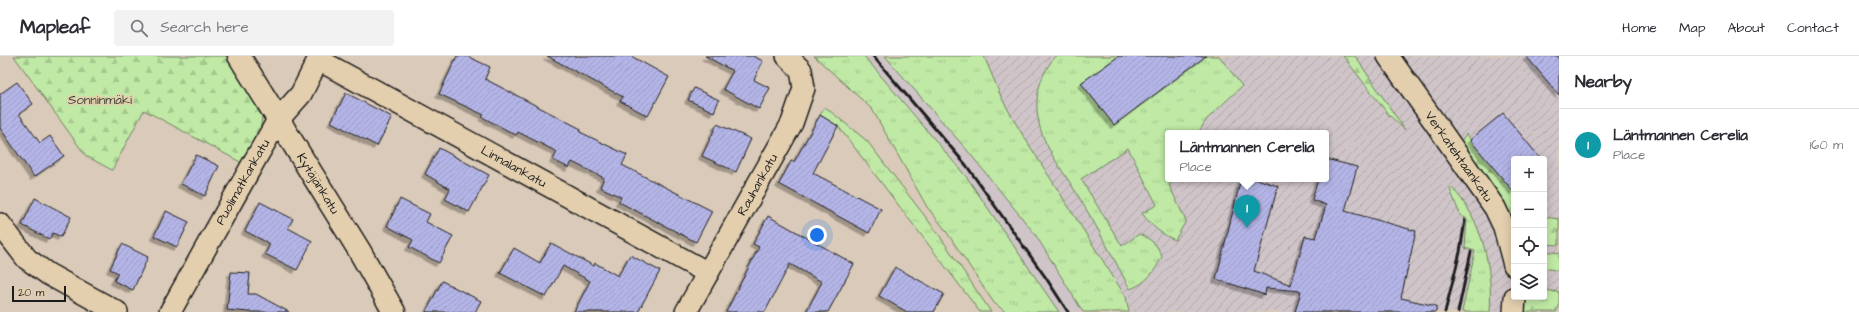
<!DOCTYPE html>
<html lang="en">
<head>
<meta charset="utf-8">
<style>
  :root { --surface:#fff; --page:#f2f2f3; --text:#2b2b33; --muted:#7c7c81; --line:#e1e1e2; --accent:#1c1c1c }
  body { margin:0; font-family:"Architects Daughter",sans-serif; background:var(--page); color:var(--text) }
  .controls { position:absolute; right:12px; bottom:12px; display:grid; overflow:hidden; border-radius:4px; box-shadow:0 2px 10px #0003 }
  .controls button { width:36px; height:36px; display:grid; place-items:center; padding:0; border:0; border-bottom:1px solid var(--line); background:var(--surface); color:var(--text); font:20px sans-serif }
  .scale { position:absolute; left:12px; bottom:10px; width:54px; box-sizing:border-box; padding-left:4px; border:2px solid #1c1c1c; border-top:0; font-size:11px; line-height:14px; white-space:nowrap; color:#1c1c1c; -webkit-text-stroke:3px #e3cfae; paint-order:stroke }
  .you { position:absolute; left:817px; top:179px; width:14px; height:14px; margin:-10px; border:3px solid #fff; border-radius:50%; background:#1a73e8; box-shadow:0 0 0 6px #1a73e833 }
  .badge { display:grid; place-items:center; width:26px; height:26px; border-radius:50%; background:var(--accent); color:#fff; font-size:13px; font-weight:700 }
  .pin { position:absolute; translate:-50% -33px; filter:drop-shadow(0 1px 2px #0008) }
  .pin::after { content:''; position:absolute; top:21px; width:14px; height:12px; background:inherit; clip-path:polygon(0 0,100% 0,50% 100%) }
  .popup { position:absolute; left:1165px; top:74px; width:164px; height:52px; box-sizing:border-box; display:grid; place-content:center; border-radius:4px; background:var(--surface); filter:drop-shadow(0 1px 3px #0005); font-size:13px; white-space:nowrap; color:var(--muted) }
  .popup b { font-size:15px; color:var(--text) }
  .popup::after { content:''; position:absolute; left:50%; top:100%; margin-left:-8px; border:8px solid transparent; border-top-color:var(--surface) }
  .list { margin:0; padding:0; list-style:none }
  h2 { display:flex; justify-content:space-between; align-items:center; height:52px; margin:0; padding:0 16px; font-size:17px }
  h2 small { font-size:13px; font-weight:400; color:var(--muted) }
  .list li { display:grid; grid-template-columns:26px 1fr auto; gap:12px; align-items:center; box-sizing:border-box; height:72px; padding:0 16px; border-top:1px solid var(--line) }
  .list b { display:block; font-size:15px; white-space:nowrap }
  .list p { margin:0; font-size:13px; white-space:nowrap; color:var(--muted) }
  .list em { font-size:13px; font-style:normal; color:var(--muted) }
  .icon { flex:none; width:22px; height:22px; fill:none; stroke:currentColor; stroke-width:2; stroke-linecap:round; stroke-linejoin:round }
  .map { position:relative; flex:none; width:1559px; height:256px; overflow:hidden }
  header { display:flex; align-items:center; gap:24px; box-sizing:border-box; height:56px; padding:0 20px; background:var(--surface); border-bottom:1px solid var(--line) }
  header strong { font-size:19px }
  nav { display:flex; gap:22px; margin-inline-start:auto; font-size:14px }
  .search { width:280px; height:36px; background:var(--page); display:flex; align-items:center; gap:10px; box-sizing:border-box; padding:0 14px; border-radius:4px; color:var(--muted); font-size:15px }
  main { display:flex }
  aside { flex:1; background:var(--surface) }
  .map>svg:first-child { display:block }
  .built { fill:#cfc4c7 }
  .industrial { fill:url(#industrial-furrows); fill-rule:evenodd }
  .grass { fill:url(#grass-tufts); stroke:#6e8260 }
  .forest { fill:url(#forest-firs); stroke:#6e8260 }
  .building { fill:url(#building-hatch); stroke:#1c1c1c; filter:url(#shadow) }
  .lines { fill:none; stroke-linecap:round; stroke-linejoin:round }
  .street-casing { stroke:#1c1c1c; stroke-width:24 }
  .secondary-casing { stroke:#1c1c1c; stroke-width:25 }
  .street { stroke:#e3cfae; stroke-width:21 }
  .secondary { stroke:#e3cfae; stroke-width:22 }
  .rail { stroke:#1c1c1c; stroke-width:3 }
  .labels { text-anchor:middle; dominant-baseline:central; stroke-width:3; stroke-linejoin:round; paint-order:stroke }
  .park-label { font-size:13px; fill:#3d4537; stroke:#e3cfae }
  .street-label { font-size:13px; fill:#1c1c1c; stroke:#e3cfae }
</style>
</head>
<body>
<header>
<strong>Mapleaf</strong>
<div class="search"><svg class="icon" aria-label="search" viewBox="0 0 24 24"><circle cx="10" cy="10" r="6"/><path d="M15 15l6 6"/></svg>Search here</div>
<nav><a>Home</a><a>Map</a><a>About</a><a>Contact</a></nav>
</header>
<main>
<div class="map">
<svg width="1559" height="256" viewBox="0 0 1559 256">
  <defs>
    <pattern id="industrial-furrows" width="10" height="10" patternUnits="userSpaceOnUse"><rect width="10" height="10" fill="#cfc4c7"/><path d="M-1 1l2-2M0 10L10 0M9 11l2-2" fill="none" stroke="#b1a8aa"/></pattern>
    <pattern id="grass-tufts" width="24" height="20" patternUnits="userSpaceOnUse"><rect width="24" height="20" fill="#bfe9a5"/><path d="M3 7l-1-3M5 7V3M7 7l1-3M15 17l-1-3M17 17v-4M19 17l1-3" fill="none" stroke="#a4c78d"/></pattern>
    <pattern id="forest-firs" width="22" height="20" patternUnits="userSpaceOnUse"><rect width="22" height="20" fill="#bfe9a5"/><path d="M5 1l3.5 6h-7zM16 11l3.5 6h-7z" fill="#a4c78d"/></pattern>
    <pattern id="building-hatch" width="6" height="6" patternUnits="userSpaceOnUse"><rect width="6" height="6" fill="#b4b5e7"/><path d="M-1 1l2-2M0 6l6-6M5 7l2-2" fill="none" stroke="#9a9bc6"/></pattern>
    <filter id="shadow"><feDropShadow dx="-3.5" dy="3.5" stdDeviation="0" flood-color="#0004"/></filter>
  </defs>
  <rect width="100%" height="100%" fill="#dacab9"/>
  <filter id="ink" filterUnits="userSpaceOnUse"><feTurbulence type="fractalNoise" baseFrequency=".025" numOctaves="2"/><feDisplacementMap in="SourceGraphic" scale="8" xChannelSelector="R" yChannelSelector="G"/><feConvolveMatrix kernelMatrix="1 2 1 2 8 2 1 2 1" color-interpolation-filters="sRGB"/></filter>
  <g filter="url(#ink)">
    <path class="built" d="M864,0h21l82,94 68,84 48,78h-24l-91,-133z"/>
    <path class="industrial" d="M933,0h626v256h-451zM1168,77h158v46h-158zM1514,103h30v138h-30z"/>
    <path class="grass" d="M814,0h50l104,123 91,133h-53l-12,-9 -50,-75 -17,-21 -55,-98z
      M885,0h99l18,43 17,30 107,168 3,15h-46l-48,-78 -68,-84z
      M1055,0h64l-38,27 33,41 92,-68h13l23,30 -35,33 -9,14h-30v46h4l-3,6 17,36 -11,19c-14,-6 -24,-14 -33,-27l15,-8 -29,-57 -47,31 41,67 17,-12c12,5 19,11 23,23 -8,15 -15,26 -32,32 -16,-30 -32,-61 -50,-90 -14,-25 -38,-52 -42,-81 -4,-24 3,-43 17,-62z
      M825,51l42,34 70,91 54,80h-11l-142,-186 -18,-11z
      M1451,131c32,32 42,82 39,125h-28l13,-61 -10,-3 2,-29 -7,-4 -10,-26z
      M1544,195l15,2v18l-15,-3z"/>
    <path class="forest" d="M14,0h214l34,58 -1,13 -19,36 -98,-53 -32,60 -26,-14z
      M1343,0h12l50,74 -17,-16z
      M1466,78l48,58v32l-14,-28 -39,-55z
      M1544,161l15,2v26l-15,-1z
      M1544,234l15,2v15l-3,5h-31l1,-15h18z"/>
    <path class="building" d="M457,0h10l23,11 -5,12 96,50 -1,3 47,23 -5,10 90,46 -16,31 -77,-40 2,-5 -21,-10 4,-9 -32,-16 -3,6 -16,-8 4,-8 -39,-20 -2,3 -34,-18 2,-2 -45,-21z
      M547,0h84l38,21 -21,39 -28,-15 3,-4z
      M705,0h48l10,5 -9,19 16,8 -11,21 -36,-20 10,-18z
      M1119,0h87l-92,69 -33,-42z
      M1526,0h33v39z
      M17,26l16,22 -14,10 21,29 10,-7 14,20 -30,21 -34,-49v-34z
      M694,32l25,12 -5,12 -26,-12z
      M346,37l46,24 -15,29 -46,-24z
      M1503,57l38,46h-27v33l-44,-52z
      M820,59l18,11 -25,47 68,36 -12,24 -90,-49 12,-23 3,1z
      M717,68l34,15 -15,33 -34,-16z
      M439,92l50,27 -20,37 -24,-13 5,-10 -25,-15z
      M196,99l23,11 -14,30 -24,-12z
      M1326,103l31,8 -12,44 71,20 -15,67 35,8v6h-141l6,-21 -35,-3 -1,7 -49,-16 25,-100h16l21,7 -24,85 37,14 14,-49 11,2 10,-33 -14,-5 6,-21h8z
      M35,142l36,19 -10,20 -8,-4 -4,6 -27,-14z
      M400,143l30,15 -4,8 27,14 -14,27 -30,-16 4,-7 -26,-14z
      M260,146l33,17 -5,9 24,13 -15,29 -32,-16 5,-10 -25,-13z
      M166,155l23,11 -12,25 -23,-11z
      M768,160l86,48 -26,48h-22l16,-30 -32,-18 -25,48h-39l33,-65 -6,-3z
      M551,187l43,23 1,-3 23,13 12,-21 30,16 -22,41h-64l16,-31 -27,-15 -17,31 -46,-24 14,-25 26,15z
      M122,188l26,13 -15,33 -19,-9 4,-8 -8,-4z
      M895,211l49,27 -10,18h-27l-28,-16z
      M231,216l19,1 -2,21h8l33,18h-41l-21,-2z
      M442,225l39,20 -6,11h-49z"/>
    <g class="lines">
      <defs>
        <g id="street">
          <path id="s1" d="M1388,0l107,152 9,19 10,38"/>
          <path id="s2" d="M319,4l389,213"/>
          <path d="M0,168l27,35 21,15 69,38"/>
          <path id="s3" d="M170,256l86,-154 22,-38 23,-26 19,-38"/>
          <path id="s4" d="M686,256l106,-189 12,-35 -3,-18 -14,-14"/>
          <path d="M1514,256l1,-15"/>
        </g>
        <g id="secondary">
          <path id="s5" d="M239,0l120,194 35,62"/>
        </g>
      </defs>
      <use href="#street" class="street-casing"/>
      <use href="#secondary" class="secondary-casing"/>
      <use href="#street" class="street"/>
      <use href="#secondary" class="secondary"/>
      <path class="rail" d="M873,0l93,109 80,113 22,34
        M1445,256l15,-60 5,-32
        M1458,256l13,-60"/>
    </g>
  </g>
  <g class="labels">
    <g class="park-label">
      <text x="100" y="44">Sonninmäki</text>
    </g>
    <g class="street-label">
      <text stroke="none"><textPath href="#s1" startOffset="123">Verkatehtaankatu</textPath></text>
      <text stroke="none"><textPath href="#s2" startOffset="222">Linnalankatu</textPath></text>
      <text stroke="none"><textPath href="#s3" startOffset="149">Puolimatkankatu</textPath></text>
      <text stroke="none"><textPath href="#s5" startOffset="150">Kytäjänkatu</textPath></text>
      <text stroke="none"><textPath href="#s4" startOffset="146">Rauhankatu</textPath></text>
    </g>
  </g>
</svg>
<div class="controls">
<button>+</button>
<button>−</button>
<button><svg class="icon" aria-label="locate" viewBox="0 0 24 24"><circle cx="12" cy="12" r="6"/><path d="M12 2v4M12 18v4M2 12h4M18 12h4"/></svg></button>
<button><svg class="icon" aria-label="layers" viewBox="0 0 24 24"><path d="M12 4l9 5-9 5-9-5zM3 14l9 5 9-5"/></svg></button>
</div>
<div class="scale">20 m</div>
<div class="you"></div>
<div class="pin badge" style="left:1247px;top:172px;background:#0f9aa8">1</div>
<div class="popup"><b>Läntmannen Cerelia</b>Place</div>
</div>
<aside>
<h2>Nearby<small></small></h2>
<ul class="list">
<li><span class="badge" style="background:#0f9aa8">1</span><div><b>Läntmannen Cerelia</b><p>Place</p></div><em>160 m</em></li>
</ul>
</aside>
</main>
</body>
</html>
